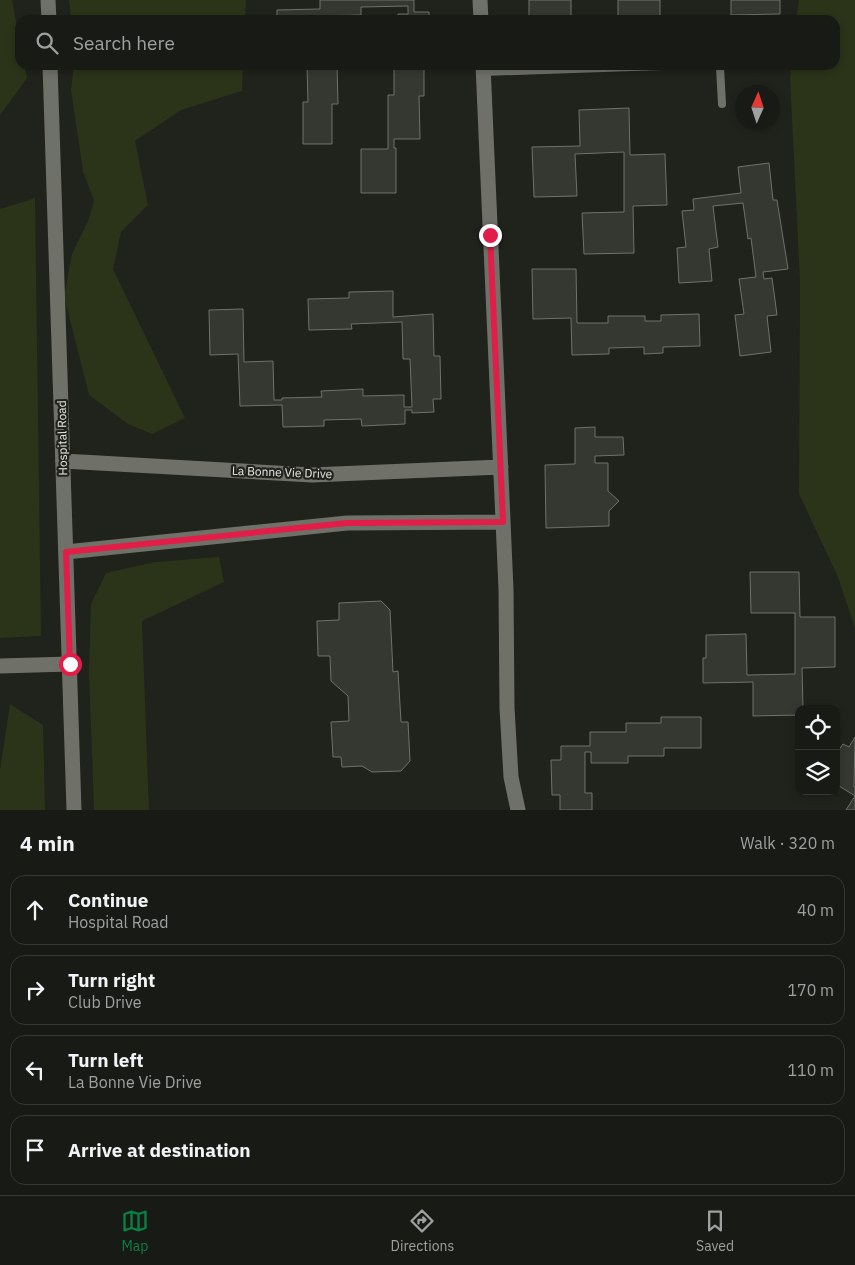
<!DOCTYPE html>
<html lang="en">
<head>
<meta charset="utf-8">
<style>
  :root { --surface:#181a15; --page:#252722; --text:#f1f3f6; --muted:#9fa1a0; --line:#363834; --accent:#0b8043 }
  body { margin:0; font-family:"IBM Plex Sans",sans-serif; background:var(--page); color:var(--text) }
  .controls { position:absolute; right:15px; bottom:15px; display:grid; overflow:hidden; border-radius:10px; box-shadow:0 2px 8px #0003 }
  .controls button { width:45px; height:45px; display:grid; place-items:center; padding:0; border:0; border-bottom:1px solid var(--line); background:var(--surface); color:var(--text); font:25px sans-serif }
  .compass { position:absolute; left:735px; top:85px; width:45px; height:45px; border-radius:50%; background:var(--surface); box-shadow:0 2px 8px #0003; rotate:3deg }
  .stop { position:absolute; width:15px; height:15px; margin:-11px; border:4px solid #e11d48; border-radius:50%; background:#fff }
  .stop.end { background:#e11d48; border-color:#fff; box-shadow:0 1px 5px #0008 }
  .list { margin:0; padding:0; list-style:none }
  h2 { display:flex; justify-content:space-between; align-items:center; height:65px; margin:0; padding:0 20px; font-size:21px }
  h2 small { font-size:16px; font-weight:400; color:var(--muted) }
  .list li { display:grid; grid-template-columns:32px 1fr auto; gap:15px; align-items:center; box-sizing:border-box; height:70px; margin:0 10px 10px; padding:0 10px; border:1px solid var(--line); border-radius:15px }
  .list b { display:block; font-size:19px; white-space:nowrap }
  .list p { margin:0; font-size:16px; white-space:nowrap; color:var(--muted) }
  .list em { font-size:16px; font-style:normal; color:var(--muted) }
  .icon { flex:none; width:28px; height:28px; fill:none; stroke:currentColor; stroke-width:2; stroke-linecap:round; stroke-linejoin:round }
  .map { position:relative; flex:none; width:855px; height:810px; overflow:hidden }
  .search { position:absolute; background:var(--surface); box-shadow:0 2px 8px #0003; left:15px; right:15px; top:15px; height:55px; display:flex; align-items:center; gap:12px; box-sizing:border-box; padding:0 18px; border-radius:15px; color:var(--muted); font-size:19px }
  .sheet { height:385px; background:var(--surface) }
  nav { display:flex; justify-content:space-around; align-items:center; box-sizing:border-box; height:70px; border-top:1px solid var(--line); background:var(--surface); font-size:14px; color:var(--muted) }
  nav a { display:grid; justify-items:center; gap:2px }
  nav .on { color:var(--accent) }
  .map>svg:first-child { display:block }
  .green { fill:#2b3318 }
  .building { fill:#353831; stroke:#6f726a }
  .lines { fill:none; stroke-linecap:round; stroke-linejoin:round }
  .service { stroke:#6f7169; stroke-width:8 }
  .minor { stroke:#6f7169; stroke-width:15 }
  .tertiary { stroke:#6f7169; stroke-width:15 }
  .route { stroke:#e11d48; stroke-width:6 }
  .labels { text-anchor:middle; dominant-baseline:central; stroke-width:4.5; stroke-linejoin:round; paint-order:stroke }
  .street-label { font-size:12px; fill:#e9eae6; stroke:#20221c }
</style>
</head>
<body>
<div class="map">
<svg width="855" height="810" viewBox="0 0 855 810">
  <rect width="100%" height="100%" fill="#20221c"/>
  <path class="green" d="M0,0h12l8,43v22h4l3,13 -27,37z
    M69,0h177l-1,20h-174z
    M799,0h56v629l-17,-52 -39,-83 1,-212 -10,-204 1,-13h44v-45h-39z
    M74,65h169l-1,26 -61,19 -46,31 13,64 -27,27 -8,37 72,149 -33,16 -24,-10 -39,-29 -25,-99 8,-42 16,-33 6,-20 -11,-30 -12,-81z
    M35,198l6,438 -41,2v-429z
    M219,557l5,25 -82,39 7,189h-55l-5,-138 2,-68 15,-31 49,-11z
    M10,704l33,21 2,85h-45v-40z"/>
  <path class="building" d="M320,0h94v12h15v8h-31v-6h10v-8l-47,1v8l-50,1v4h-34v-10l43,-1z
    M529,0h42v20h-42z
    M618,0h42v16h-42z
    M731,0h49v14l-49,1z
    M307,65h30l1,39h-6v40h-29v-42h5z
    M394,65h30v31h-5l1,43h-26v9h2v45h-35v-44h27v-54h6z
    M629,108l1,47 35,-1 2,51 -34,1 1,47 -50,1 -2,-41 42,-1v-60l-49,2 2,42 -43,1 -2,-50 48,-1 -1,-36z
    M769,163l4,37h4l11,69 -25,3 1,7 8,-1 5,37 -10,1 4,36 -31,4 -5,-41 9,-1 -5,-35 17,-2 -5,-39 -3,1 -5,-36 -30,3 5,41 -9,2 3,32 -33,2 -2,-35 9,-1 -4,-36 12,-1 -1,-11 48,-6 -3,-26z
    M532,269h44l1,54h31v-7h37v5h16v-6l38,-1 1,32 -37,1v6l-19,1v-7l-35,1v6l-37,1 -1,-37 -38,1z
    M393,291v26l40,-3 1,42h6l1,43h-8l1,13 -22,1v-3h-7v14l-43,2 -1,-7 -37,1v6l-41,1 -1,-22 -42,1 -2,-52 -28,1 -1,-45 34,-1 1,53 29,-1 1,39h8v-2l40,-1 -1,-6 42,-2v7l41,-1v12h8l-2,-48h-7l-1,-37 -51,2 1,5 -43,1 -1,-31 41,-1v-6z
    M595,427v10h28l1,18 -29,1v7h13v28l11,10 -10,10v15l-63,2 -1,-63 30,-1v-36z
    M750,572h49l1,45h35v50l-33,1 1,41h-4v6l-46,1v-34l-50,1v-25h3v-23l40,-1 1,41 48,-1v-61h-44z
    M381,601l9,9 3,62 5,-1 3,51h7l2,39 -9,10 -29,1 -10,-6 -20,1 -1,-10h-8l-2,-35 18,-1 -1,-25 -17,-15 -1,-25h-12l-1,-35 22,-1v-17z
    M661,717h40v31h-37v8h-36v7h-37v-11h-6v41h7v17h-32v-15h-8l-1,-35h10v-14h29v-14h36v-9h35z
    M855,737l-1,50h1v23h-9l9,-14 -19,-12v-30l7,-10 6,3z"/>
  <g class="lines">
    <path class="service" d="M718,65l2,2 2,37
      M483,72l208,-7"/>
    <path class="minor" d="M480,0l1,20
      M483,65l23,524 1,119 4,69 7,33
      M63,461l249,14 189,-8
      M66,552l281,-29 156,-1
      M0,666l70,-2"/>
    <path class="tertiary" d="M48,0l1,20
      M50,65l24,745"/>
  </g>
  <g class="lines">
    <path class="route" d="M70,664l-4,-112 281,-29 156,-1 -13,-287"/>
  </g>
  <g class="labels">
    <g class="street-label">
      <text transform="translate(62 438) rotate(-91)">Hospital Road</text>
      <text transform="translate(282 472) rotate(2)">La Bonne Vie Drive</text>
    </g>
  </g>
</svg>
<div class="controls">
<button><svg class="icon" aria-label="locate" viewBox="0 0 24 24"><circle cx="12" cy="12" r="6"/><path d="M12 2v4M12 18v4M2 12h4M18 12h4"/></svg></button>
<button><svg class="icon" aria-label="layers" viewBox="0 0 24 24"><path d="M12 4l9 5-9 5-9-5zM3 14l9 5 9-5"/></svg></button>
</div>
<svg class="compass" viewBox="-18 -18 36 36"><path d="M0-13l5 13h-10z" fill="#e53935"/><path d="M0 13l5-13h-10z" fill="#9fa1a0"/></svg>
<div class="stop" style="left:70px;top:664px"></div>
<div class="stop end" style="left:490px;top:235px"></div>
<div class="search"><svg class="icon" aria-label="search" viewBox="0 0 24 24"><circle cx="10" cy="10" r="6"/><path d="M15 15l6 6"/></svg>Search here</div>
</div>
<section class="sheet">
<h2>4 min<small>Walk · 320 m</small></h2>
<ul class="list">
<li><svg class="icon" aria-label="ahead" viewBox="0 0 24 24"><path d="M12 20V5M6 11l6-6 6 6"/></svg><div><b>Continue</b><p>Hospital Road</p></div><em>40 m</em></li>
<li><svg class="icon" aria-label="right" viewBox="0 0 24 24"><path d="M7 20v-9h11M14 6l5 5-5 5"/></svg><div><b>Turn right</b><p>Club Drive</p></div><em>170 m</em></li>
<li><svg class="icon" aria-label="left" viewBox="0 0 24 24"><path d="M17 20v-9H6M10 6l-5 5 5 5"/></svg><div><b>Turn left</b><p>La Bonne Vie Drive</p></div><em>110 m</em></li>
<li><svg class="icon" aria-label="arrive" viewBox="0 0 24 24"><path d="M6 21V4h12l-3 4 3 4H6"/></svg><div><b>Arrive at destination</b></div></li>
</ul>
</section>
<nav>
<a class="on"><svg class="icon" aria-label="map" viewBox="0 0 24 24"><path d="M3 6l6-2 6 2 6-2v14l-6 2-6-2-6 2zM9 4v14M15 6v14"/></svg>Map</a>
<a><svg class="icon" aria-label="directions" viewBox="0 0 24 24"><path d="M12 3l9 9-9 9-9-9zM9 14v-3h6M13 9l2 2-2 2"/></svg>Directions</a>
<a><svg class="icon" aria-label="saved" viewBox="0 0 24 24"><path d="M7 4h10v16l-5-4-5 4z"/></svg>Saved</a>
</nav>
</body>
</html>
